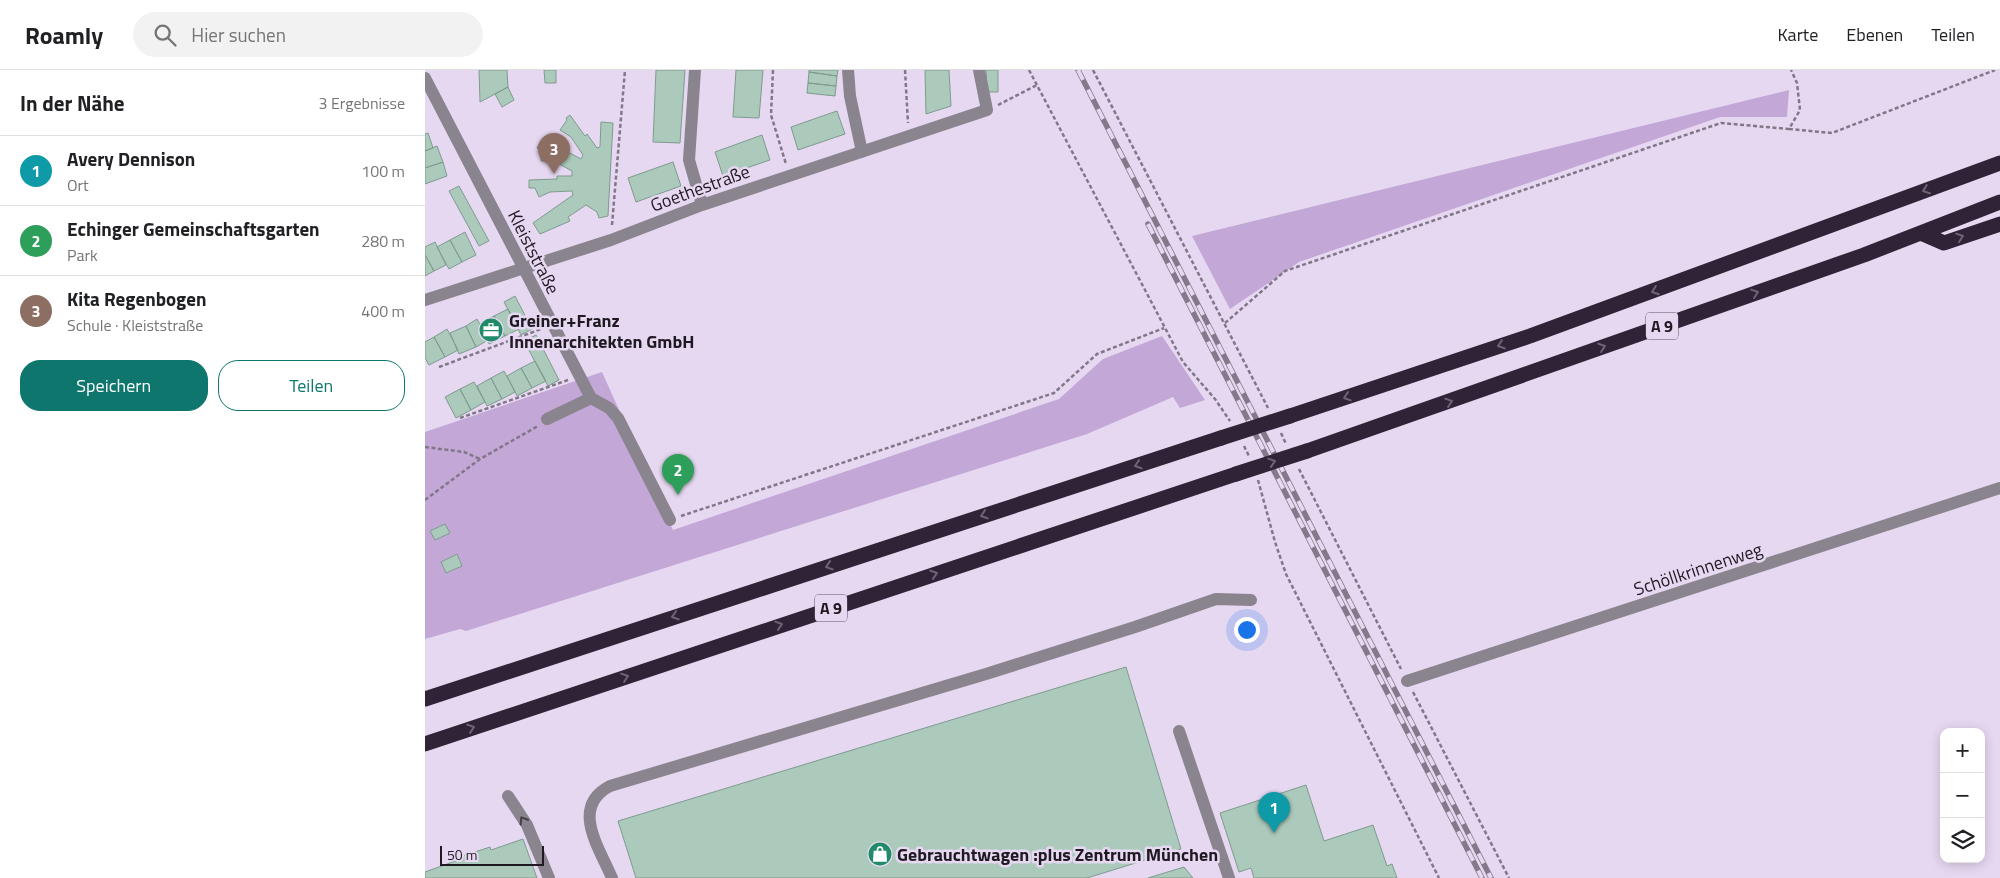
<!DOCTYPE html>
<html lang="de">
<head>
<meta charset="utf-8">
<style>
  :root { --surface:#fff; --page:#f2f2f2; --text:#202124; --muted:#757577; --line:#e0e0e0; --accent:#0f766e }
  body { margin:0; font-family:"Titillium Web",sans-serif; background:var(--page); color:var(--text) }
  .controls { position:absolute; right:15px; bottom:15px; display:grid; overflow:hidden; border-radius:10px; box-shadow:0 2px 12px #0003 }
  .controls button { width:45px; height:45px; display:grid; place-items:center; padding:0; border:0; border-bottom:1px solid var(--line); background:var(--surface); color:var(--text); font:25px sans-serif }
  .scale { position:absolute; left:15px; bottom:12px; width:104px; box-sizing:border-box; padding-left:5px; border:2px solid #1f1922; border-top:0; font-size:14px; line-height:18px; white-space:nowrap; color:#1f1922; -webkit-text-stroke:4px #e6d8f1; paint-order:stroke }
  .you { position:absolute; left:821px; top:559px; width:18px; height:18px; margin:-12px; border:4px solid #fff; border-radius:50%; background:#1a73e8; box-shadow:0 0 0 8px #1a73e833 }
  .badge { display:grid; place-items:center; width:32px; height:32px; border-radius:50%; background:var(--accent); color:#fff; font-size:16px; font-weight:700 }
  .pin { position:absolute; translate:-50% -41px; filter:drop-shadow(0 1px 2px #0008) }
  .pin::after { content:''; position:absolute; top:26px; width:18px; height:15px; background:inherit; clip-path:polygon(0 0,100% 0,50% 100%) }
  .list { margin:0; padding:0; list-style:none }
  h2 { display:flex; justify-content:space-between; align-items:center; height:65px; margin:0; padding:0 20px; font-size:21px }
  h2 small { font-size:16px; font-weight:400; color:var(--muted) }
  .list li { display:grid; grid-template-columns:32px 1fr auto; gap:15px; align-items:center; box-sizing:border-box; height:70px; padding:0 20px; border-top:1px solid var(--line) }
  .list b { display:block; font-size:19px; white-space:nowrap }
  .list p { margin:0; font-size:16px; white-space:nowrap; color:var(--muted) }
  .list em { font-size:16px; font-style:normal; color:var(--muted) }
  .actions { display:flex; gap:10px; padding:15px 20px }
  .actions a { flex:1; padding:11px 0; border:1px solid var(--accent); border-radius:20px; text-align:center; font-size:18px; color:var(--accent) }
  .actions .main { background:var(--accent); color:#fff }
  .icon { flex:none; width:28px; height:28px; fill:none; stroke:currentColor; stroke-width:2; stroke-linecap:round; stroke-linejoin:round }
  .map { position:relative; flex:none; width:1575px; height:808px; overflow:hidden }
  header { display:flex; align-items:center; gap:30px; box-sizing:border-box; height:70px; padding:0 25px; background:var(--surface); border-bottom:1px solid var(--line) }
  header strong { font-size:24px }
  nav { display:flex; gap:28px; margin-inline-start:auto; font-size:18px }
  .search { width:350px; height:45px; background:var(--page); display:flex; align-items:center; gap:12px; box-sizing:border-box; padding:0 18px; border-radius:28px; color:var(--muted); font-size:19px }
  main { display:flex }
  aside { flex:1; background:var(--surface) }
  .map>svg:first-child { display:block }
  .green { fill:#c2a7d7 }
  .building { fill:#accabc; stroke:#7e9b8e }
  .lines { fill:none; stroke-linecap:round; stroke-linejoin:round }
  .path { stroke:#817788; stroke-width:2.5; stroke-dasharray:4 2.5; stroke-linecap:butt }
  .minor { stroke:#8a848e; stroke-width:12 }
  .highway { stroke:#2f2437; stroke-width:15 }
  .rail-casing { stroke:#83798a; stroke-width:5.5 }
  .rail { stroke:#e6d8f1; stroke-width:4; stroke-dasharray:11; stroke-linecap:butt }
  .highway-bridge { stroke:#2f2437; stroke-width:15 }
  .oneway { stroke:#6f6378 }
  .oneway2 { stroke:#443e48 }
  .labels { text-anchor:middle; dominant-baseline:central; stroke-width:5; stroke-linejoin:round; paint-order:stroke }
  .shield { fill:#e6d8f1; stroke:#5b5260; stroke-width:1 }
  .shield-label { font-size:16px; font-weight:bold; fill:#1f1922 }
  .street-label { font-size:18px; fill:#1f1922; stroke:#e6d8f1 }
  .poi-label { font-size:18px; font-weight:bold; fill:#1f1922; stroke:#e6d8f1; text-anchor:start }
</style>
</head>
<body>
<header>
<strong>Roamly</strong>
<div class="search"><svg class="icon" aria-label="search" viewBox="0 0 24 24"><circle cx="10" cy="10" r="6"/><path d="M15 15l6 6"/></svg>Hier suchen</div>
<nav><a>Karte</a><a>Ebenen</a><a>Teilen</a></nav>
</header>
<main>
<aside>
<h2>In der Nähe<small>3 Ergebnisse</small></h2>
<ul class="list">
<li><span class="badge" style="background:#0f9aa8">1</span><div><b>Avery Dennison</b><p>Ort</p></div><em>100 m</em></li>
<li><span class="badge" style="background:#2e9e5b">2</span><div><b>Echinger Gemeinschaftsgarten</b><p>Park</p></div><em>280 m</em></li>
<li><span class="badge" style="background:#8d6e63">3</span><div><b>Kita Regenbogen</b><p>Schule · Kleiststraße</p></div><em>400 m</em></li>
</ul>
<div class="actions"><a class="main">Speichern</a><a>Teilen</a></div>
</aside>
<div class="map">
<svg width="1575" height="808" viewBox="0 0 1575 808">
  <rect width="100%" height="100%" fill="#e6d8f1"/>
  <path class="green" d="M1364,20l-2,27h-67l-421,145 -69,47 -38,-73z
    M737,266l43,64 -25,8 -7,-11 -86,37 -621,197 -6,-2 -35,10v-207l177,-60 71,158 386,-131 44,-40z"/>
  <path class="building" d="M54,0h28l1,17 -28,15z
    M119,0h12v13h-11z
    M231,0h29l-5,73 -27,-1z
    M311,0h27l-4,48 -26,-1z
    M384,0h29l-1,6 -28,-4z
    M500,0h24l2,36 -25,8z
    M561,0h12v22h-11z
    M384,2l28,4 -1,10 -28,-3z
    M383,13l28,3 -1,10 -28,-3z
    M83,17l6,13 -12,7 -7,-13z
    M412,41l8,23 -47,16 -7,-23z
    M145,45l15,21 2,-2 10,14 3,-1 1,-25 12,1 -5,93 -9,2 -2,-6 -11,-7 -18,12 2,4 -30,13 -7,-11 40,-28 -1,-4 -22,1 -11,5 -4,-9h-6v-8l28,-1v-3h15v-5l-18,-10h-13v-11l-4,-2 4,-7 23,13 2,-3 15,8 2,-4 -12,-18 -11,-7 7,-10 -1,-2z
    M3,63l5,15 -8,3v-17z
    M337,65l8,25 -47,16 -8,-24z
    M12,76l6,16 -18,6v-17z
    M18,92l4,14 -22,8v-16z
    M248,92l8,24 -45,16 -8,-24z
    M34,116l30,55 -10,5 -30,-55z
    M40,162l11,23 -14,7 -12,-22z
    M25,170l12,22 -13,7 -12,-22z
    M10,172l11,23 -12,6 -9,-16v-8z
    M0,185l9,16 -9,5z
    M90,226l17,33 -11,6 -17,-33z
    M83,239l11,20 -14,7 -11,-20z
    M69,246l11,20 -16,8 -9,-20z
    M52,249l11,21 -12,7 -10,-21z
    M41,256l10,21 -17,7 -9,-21z
    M22,259l11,21 -13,7 -11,-20z
    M111,265l23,45 -11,6 -24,-45z
    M9,267l11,20 -16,8 -4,-7v-16z
    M110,291l11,20 -14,7 -11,-20z
    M96,298l11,20 -15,8 -10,-20z
    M79,301l11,21 -13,7 -11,-21z
    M66,308l11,21 -15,7 -10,-20z
    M49,312l11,20 -14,8 -11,-21z
    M35,319l11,21 -15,8 -11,-21z
    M20,454l5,9 -15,7 -5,-9z
    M32,484l5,12 -16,7 -5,-11z
    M701,597l55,182 -94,29h-451l-18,-57z
    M881,715l18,56 49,-16 14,41 5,-2 5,14h-143l-3,-10 -12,4 -19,-59z
    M98,769l14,39h-112v-6l36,-13 -1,-2 30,-10 1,3z
    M759,797l9,11h-45z"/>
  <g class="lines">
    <path class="path" d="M348,0l-2,45 15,49
      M480,0l3,53
      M604,0l154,292 32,37 15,22
      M668,0l175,338
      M573,35l39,-20
      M1364,59l43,4 163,-63
      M187,155l13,-155
      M800,253l60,-52 436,-148 68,6 11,-19 -3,-27 -6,-13
      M14,297l102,-38
      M35,348l108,-38
      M856,363l5,11
      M819,376l5,10
      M0,377l39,5 16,7
      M874,399l102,200
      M833,410l17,62 11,32 153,304
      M0,430l55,-41 58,-33
      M256,446l373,-123 43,-39 67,-26
      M988,622l96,186"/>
    <path class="minor" d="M270,0l-6,90 13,45
      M423,0l2,26 12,56
      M0,8l166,320 -44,21
      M0,230l186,-60 91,-35 285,-95 -8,-40
      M166,328l18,10 9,10 52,102
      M982,611l593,-193
      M754,661l50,147
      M83,726l19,29 22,53
      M187,808c-13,-31 -42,-71 -2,-92l376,-112 149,-47 81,-28 35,1"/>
    <path class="highway" d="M1496,163l23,10 56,-19
      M865,346l240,-80 470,-173
      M882,381l557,-196 136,-53
      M0,629l796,-261
      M0,674l811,-270"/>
    <defs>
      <path id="rail" d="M653,0l413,808
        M723,154l334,654"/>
    </defs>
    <use href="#rail" class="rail-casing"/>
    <use href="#rail" class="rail"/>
    <path class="highway-bridge" d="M796,368l69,-22
      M811,404l71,-23"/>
  </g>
  <defs><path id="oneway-chevron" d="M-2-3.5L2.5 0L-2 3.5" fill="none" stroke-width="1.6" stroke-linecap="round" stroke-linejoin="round" transform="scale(1.25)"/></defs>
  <g class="oneway">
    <use href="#oneway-chevron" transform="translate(1501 120) rotate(159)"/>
    <use href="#oneway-chevron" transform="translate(1535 167) rotate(-19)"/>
    <use href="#oneway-chevron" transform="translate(1230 221) rotate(160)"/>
    <use href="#oneway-chevron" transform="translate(1330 223) rotate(-19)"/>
    <use href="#oneway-chevron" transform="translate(1076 275) rotate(162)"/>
    <use href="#oneway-chevron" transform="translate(1177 277) rotate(-19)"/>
    <use href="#oneway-chevron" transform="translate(922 327) rotate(162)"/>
    <use href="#oneway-chevron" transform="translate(1024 332) rotate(-19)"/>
    <use href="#oneway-chevron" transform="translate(847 392) rotate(-18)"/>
    <use href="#oneway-chevron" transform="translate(713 395) rotate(162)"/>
    <use href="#oneway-chevron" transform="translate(559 445) rotate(162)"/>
    <use href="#oneway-chevron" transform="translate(404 496) rotate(162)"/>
    <use href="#oneway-chevron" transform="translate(509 504) rotate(-18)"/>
    <use href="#oneway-chevron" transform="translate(250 546) rotate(162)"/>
    <use href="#oneway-chevron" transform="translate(354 555) rotate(-18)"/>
    <use href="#oneway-chevron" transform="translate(200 607) rotate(-19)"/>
    <use href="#oneway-chevron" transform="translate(46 658) rotate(-19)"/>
  </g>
  <use class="oneway2" href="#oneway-chevron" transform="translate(98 750) rotate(-122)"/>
  <defs>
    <symbol id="office-disc" viewBox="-11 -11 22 22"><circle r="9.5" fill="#208b69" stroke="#e6d8f1"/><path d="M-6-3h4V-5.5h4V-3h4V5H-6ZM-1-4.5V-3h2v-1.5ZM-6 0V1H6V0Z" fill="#fff"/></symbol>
    <symbol id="shop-disc" viewBox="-11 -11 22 22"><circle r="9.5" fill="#208b69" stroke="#e6d8f1"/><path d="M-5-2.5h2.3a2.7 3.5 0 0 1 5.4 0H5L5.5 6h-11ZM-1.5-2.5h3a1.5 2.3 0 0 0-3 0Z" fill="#fff"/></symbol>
  </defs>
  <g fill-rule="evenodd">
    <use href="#office-disc" x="52" y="246" width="28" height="28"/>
    <use href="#shop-disc" x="441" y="770" width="28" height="28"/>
  </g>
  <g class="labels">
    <g class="shield">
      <rect x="1221" y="242.5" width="32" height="27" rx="4"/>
      <rect x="390" y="524.5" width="32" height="27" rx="4"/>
    </g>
    <g class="shield-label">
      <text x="1237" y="256">A 9</text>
      <text x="406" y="538">A 9</text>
    </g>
    <g class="street-label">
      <text transform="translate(275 118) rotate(-20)">Goethestraße</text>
      <text transform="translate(109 182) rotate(63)">Kleiststraße</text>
      <text transform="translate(1273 499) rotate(-18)">Schöllkrinnenweg</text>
    </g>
    <g class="poi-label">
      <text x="84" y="250">Greiner+Franz<tspan x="84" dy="21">Innenarchitekten GmbH</tspan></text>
      <text x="472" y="784">Gebrauchtwagen :plus Zentrum München</text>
    </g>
  </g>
</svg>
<div class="controls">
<button>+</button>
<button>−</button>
<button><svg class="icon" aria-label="layers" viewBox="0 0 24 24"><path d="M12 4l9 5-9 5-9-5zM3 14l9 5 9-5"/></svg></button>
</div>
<div class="scale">50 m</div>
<div class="you"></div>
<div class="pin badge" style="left:849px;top:763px;background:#0f9aa8">1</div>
<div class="pin badge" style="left:253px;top:425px;background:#2e9e5b">2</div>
<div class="pin badge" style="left:129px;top:104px;background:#8d6e63">3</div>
</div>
</main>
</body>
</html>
